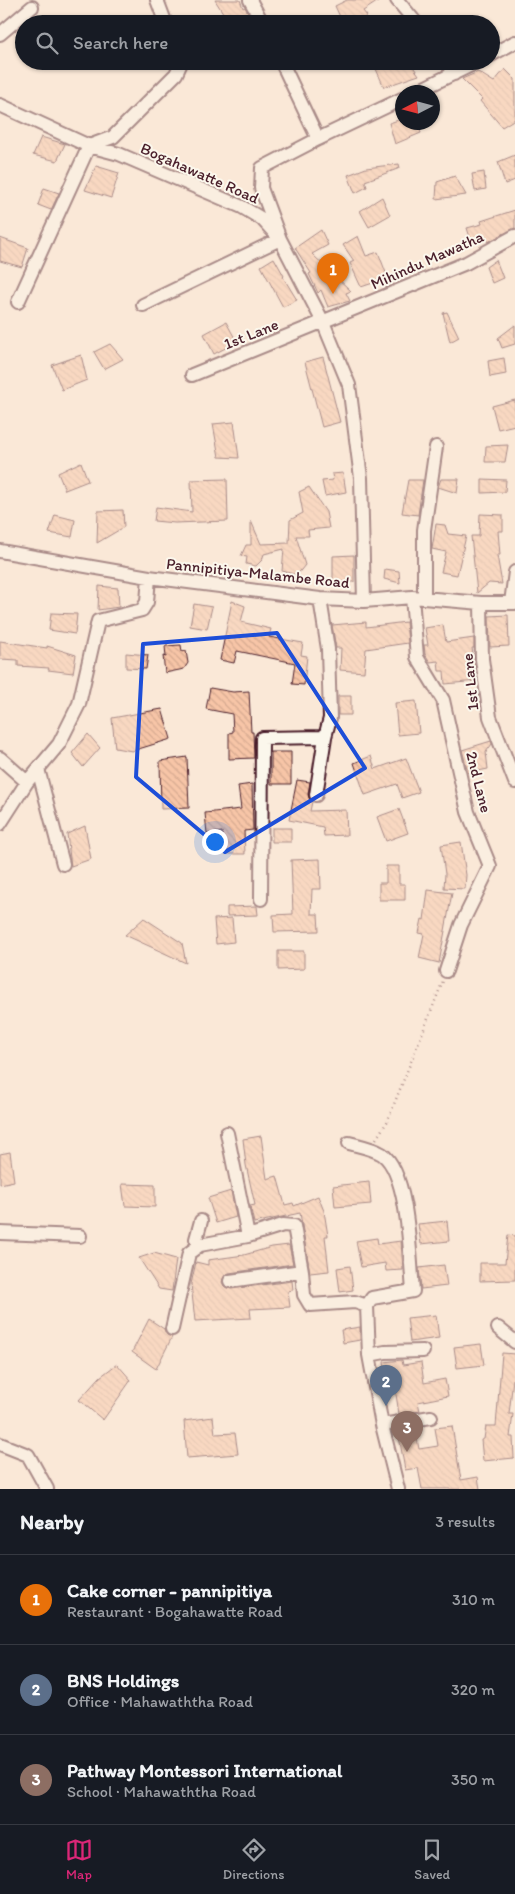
<!DOCTYPE html>
<html lang="en">
<head>
<meta charset="utf-8">
<style>
  :root { --surface:#171b24; --page:#20242c; --text:#f1f3f6; --muted:#9ea1a6; --line:#363941; --accent:#db2777 }
  body { margin:0; font-family:Itim,sans-serif; background:var(--page); color:var(--text) }
  .compass { position:absolute; left:395px; top:85px; width:45px; height:45px; border-radius:50%; background:var(--surface); box-shadow:0 1px 4px #0004; rotate:264deg }
  .you { position:absolute; left:214px; top:841px; width:18px; height:18px; margin:-12px; border:4px solid #fff; border-radius:50%; background:#1a73e8; box-shadow:0 0 0 8px #1a73e833 }
  .badge { display:grid; place-items:center; width:32px; height:32px; border-radius:50%; background:var(--accent); color:#fff; font-size:16px; font-weight:700 }
  .pin { position:absolute; translate:-50% -41px; filter:drop-shadow(0 1px 2px #0008) }
  .pin::after { content:''; position:absolute; top:26px; width:18px; height:15px; background:inherit; clip-path:polygon(0 0,100% 0,50% 100%) }
  .list { margin:0; padding:0; list-style:none }
  h2 { display:flex; justify-content:space-between; align-items:center; height:65px; margin:0; padding:0 20px; font-size:21px }
  h2 small { font-size:16px; font-weight:400; color:var(--muted) }
  .list li { display:grid; grid-template-columns:32px 1fr auto; gap:15px; align-items:center; box-sizing:border-box; height:90px; padding:0 20px; border-top:1px solid var(--line) }
  .list b { display:block; font-size:19px; white-space:nowrap }
  .list p { margin:0; font-size:16px; white-space:nowrap; color:var(--muted) }
  .list em { font-size:16px; font-style:normal; color:var(--muted) }
  .icon { flex:none; width:28px; height:28px; fill:none; stroke:currentColor; stroke-width:2; stroke-linecap:round; stroke-linejoin:round }
  .map { position:relative; flex:none; width:515px; height:1489px; overflow:hidden }
  .search { position:absolute; background:var(--surface); box-shadow:0 1px 4px #0004; left:15px; right:15px; top:15px; height:55px; display:flex; align-items:center; gap:12px; box-sizing:border-box; padding:0 18px; border-radius:28px; color:var(--muted); font-size:19px }
  .sheet { height:335px; background:var(--surface) }
  nav { display:flex; justify-content:space-around; align-items:center; box-sizing:border-box; height:70px; border-top:1px solid var(--line); background:var(--surface); font-size:14px; color:var(--muted) }
  nav a { display:grid; justify-items:center; gap:2px }
  nav .on { color:var(--accent) }
  .map>svg:first-child { display:block }
  .building { fill:url(#building-back-hatch); stroke:#4a1f2b }
  .lines { fill:none; stroke-linecap:round; stroke-linejoin:round }
  .minor-casing { stroke:#4a1f2b; stroke-width:16 }
  .path { stroke:#4a1f2b; stroke-width:2.5; stroke-dasharray:1 4; stroke-linecap:butt }
  .minor { stroke:#fbf7ec; stroke-width:12 }
  .marked { fill:none; stroke:#1d4ed8; stroke-width:4; stroke-linejoin:round }
  .labels { text-anchor:middle; dominant-baseline:central; stroke-width:4; stroke-linejoin:round; paint-order:stroke }
  .street-label { font-size:16px; fill:#4a1f2b; stroke:#fbf7ec }
</style>
</head>
<body>
<div class="map">
<svg width="515" height="1489" viewBox="0 0 515 1489">
  <defs>
    <pattern id="building-back-hatch" width="6" height="6" patternUnits="userSpaceOnUse" patternTransform="scale(1.25)"><rect width="6" height="6" fill="#f7c5a7"/><path d="M-1 5l2 2M0 0l6 6M5-1l2 2" fill="none" stroke="#d5a990"/></pattern>
  </defs>
  <rect width="100%" height="100%" fill="#fae8d7"/>
  <filter id="ink" filterUnits="userSpaceOnUse"><feTurbulence type="fractalNoise" baseFrequency=".02" numOctaves="2"/><feDisplacementMap in="SourceGraphic" scale="10" xChannelSelector="R" yChannelSelector="G"/><feConvolveMatrix kernelMatrix="1 2 1 2 8 2 1 2 1" color-interpolation-filters="sRGB"/></filter>
  <g filter="url(#ink)">
    <path class="building" d="M215,0h25l3,8 2,-1 9,17h-45l16,-8z
      M347,0h33l-17,11 4,5 -13,8 -13,-5 -6,-13z
      M392,61h17l10,14 -35,12 -8,-18z
      M505,69l10,10v40l-13,8 -22,-26 2,-2 -20,-20 16,-7 16,10z
      M402,119v3h15l4,11 -26,11 -6,-21z
      M41,137l24,7 -8,17 -24,-6z
      M515,155v25l-10,4 -7,-22z
      M399,164l1,4 -35,13 2,6 -12,6 -7,-18 18,-7z
      M96,166l23,7 -8,25 -26,-8z
      M484,172l2,17 -11,2 -3,-17z
      M455,176l11,19 -30,4 1,-17z
      M44,188l15,5 -8,17 -13,-5z
      M382,197l8,18 -21,12 -9,-16z
      M515,210v18l-27,14 -2,-5 -15,3 -4,-12 15,-4 -1,-3z
      M321,230l7,15 -16,9 39,37 -5,2 4,8 -22,6 -7,-17 -3,3 -9,-19 2,-1 -16,-25z
      M358,236l8,20 12,-4 10,26 -27,9 -11,-24 4,-2 -11,-16z
      M0,238l28,10 -6,19 -22,-6z
      M274,258l10,18 -1,1 14,23 -14,7 -22,-41z
      M496,260l7,18 -11,5 -6,-16z
      M447,312l12,25 -9,5 -7,-29z
      M226,322l11,20 -23,12 -10,-20z
      M515,325v19l-13,4 -4,-10z
      M110,344l13,15 -19,10 -10,-17z
      M81,355l6,25 -25,10 -10,-25z
      M323,357l17,65 -18,5 -17,-65z
      M504,358l2,16 -16,3 -2,-16z
      M515,400v25l-17,4 -6,-23z
      M234,422l5,36 -20,-1 -6,-33z
      M508,445l-3,17h-20l1,-16z
      M81,462l7,19 -23,9 -7,-17z
      M343,473l3,19 -21,4 -3,-15 11,-1 -1,-6z
      M227,479l1,42 -53,2 -21,-2 2,-14 36,5 -1,-32z
      M441,479h18l-2,14 -19,-6z
      M482,479l24,1 -1,12 -23,1z
      M408,480h15l-5,35 -16,-2z
      M309,487l17,25 3,16 -21,2 1,6h-13l9,29 -8,10 -15,-4 2,-22 -20,5 -2,6 -6,6 -10,-2 1,-7 -6,-1 5,-11h5v-24l10,23 28,-1 1,-23 13,-7 -4,-21z
      M123,510l1,17 -27,16 1,-32z
      M480,514l23,1v16h-5l2,24h-3l5,29 -13,-1 -12,10 -6,-57h8z
      M55,515l20,5 -3,17 -23,-4z
      M436,524l9,1 3,9 18,2 -9,39 -16,-3 5,-20 -14,-3z
      M354,555v27h-21v-26z
      M385,569l14,2 1,12 -16,-4z
      M99,586l19,2 1,19 -21,3z
      M232,601l13,5 -4,16 30,7 -2,8 34,6 -2,12 6,1 -3,29 -12,-1 3,-21 -58,-12 -3,12 -14,-3z
      M194,604l18,3 -5,22 -17,-3z
      M51,613l26,1 -2,20 -26,-4z
      M508,615l1,31 -19,1 -1,-31z
      M366,622v5l40,-5 2,21 -42,6 -2,23 -24,-2 1,-22h-5l-4,-23z
      M443,625l3,17 28,-4v10h-2l5,33 -32,3 -1,-13h-5l-1,-10 -8,1 -5,-8 -1,-9h4l-3,-17z
      M0,641l47,7v-2l29,9 -3,18 -25,-3 1,-2 -31,-2v-6l-18,-1z
      M181,645l1,7 4,-1 2,12 -4,6 -19,4 -2,-17 3,1 -1,-11z
      M126,653l22,2 -2,14 -20,-1z
      M210,688l23,4 16,-1 2,41h2l1,26 -25,1v-26l4,-1 -1,-18 -26,-5z
      M338,696h13v19h-13z
      M416,701l3,32 -21,2 -3,-32z
      M162,709l9,30 -39,12 -17,-3 -3,-30z
      M88,734l12,14 -17,19 -11,-14z
      M491,741l1,3 -6,8 2,17 -20,4 -6,-23z
      M271,752h20v32h-20z
      M371,756l4,13 31,-11 13,34 -17,6 -5,-14 -32,11 -11,-32z
      M187,757l2,51 -28,1 -1,-48z
      M297,780l13,2 -2,12 1,4 3,4 -2,9 36,-1 1,25 -23,1 -1,-9 -34,-7z
      M252,784l1,46 -9,1 1,23h-22l-1,-22 -15,2 -2,-21 36,-4 -3,-23z
      M399,809l9,24 -22,8 -9,-24z
      M85,826l6,33 -20,7 -4,-32z
      M272,828h19v14h-19z
      M461,842l5,33 -1,14 -21,-1 1,-14 -4,-29z
      M320,859l1,30h-9l-1,25h7l1,17 -45,1 -1,-17 20,-1 -2,-54z
      M386,866h13v18h6v16h-26v-17h7z
      M428,890l24,3 -13,70 -20,-5 5,-24 -5,-1 3,-14 2,1z
      M257,906l1,9 -31,1v-9z
      M144,918l38,25 4,20 -61,-28z
      M232,918l2,24 -18,2 -2,-25z
      M278,951h26v18l-26,1z
      M261,1136l6,43 10,-3 8,29 8,-2 1,3 24,-10 6,15 4,25h-3l4,35 -19,2 -10,-60 -46,10 -4,-17 5,-1 -9,-40 -3,-26z
      M10,1152l4,29 -14,3v-30z
      M369,1182l2,22 -36,3 -2,-21z
      M122,1184l33,1v22l-30,-1z
      M231,1191l5,26 -20,6 -8,-25z
      M447,1221l2,20 -28,3 -3,-20z
      M508,1235l7,1v44l-35,1v-18h25z
      M377,1238l1,6 23,-3 2,29 -17,1 -1,-8 -24,4 -5,-26z
      M289,1245l4,19 -64,9 -4,2 -3,7 2,4 7,3 61,-8 1,9 -5,1 2,16 -40,2 1,9 -56,3 -4,-37 5,-22 12,3v-5l36,-5 28,-8z
      M154,1253l22,6 -4,32 -13,-2 -20,-31z
      M444,1265l3,21 -26,3 -2,-21z
      M350,1266l3,24 -13,2 -3,-24z
      M436,1315l3,23 -29,4 -3,-24z
      M149,1319l15,10 3,6 5,2 -16,32 -24,-17z
      M360,1327v13l-17,3 -2,-13z
      M481,1344l3,21 -27,3 -3,-21z
      M502,1353l13,1v25h-2l-4,35h4l-3,23h3l1,21 -31,3 -2,-21 3,-1 2,-13h10z
      M402,1360l1,5 18,-3 3,21 21,-4 3,17 -30,6 2,9 -21,3 -4,-26 -7,2 -4,-28z
      M117,1364l14,16 -28,40 -24,-20 21,-23z
      M213,1417l2,17 20,-1 3,21 -51,4 -3,-37z
      M452,1426l9,54 17,-3 2,12h-58l-4,-21 -13,2 -7,-39 17,-3 4,21 19,-3 -3,-18z"/>
    <g class="lines">
      <defs>
        <path id="minor" d="M157,0l9,24
          M250,0l13,24
          M397,0l20,24
          M0,34l32,-27
          M491,55l24,-13
          M281,61l37,78
          M447,61l7,13
          M416,92l63,-31
          M0,105l89,41 30,8 123,53 20,12 18,20 43,83 26,63 12,93 3,123
          M18,302l71,-156 24,-9 63,-63 5,-11v-2
          M143,305l137,-66 -19,-51 1,-20 56,-29 84,-40
          M192,375l274,-112 49,-27
          M0,551l149,26 171,22 44,2 48,-4 69,6h34
          M412,597l5,60 26,43 25,112 22,54 -29,59 -15,46
          M424,598v-68l12,-83
          M481,603l1,56 8,58 25,65
          M511,603l4,-31
          M0,758l27,24
          M38,769l25,95
          M316,795l9,-58 5,-19 -2,-69 -8,-50
          M0,824l27,-42 32,-38 20,-40 19,-83 44,-11 5,-8 2,-25
          M261,899l1,-161 63,-1
          M227,1133l21,103 35,-11 11,1 8,45 2,24 6,10 45,-3 12,4
          M349,1143c11,3 23,5 33,11 27,19 28,105 31,137l-41,7 -5,8 2,49 13,70 16,64
          M0,1233l80,3
          M200,1245l-4,-6 5,-18
          M230,1281l72,-10
          M498,1328l17,14
          M172,1329l17,-76 11,-8 48,-9
          M369,1355l16,-3 38,-1
          M382,1425l49,-8
          M0,1444l28,11 19,34"/>
      </defs>
      <use href="#minor" class="minor-casing"/>
      <path class="path" d="M376,1139l11,-17 56,-141"/>
      <use href="#minor" class="minor"/>
    </g>
  </g>
  <path d="M0 0H515V1489H0ZM277,633l88,135 -140,84 -89,-75 7,-133z" fill="#fae8d7" fill-opacity=".55" fill-rule="evenodd"/>
  <path class="marked" d="M277,633l88,135 -140,84 -89,-75 7,-133z"/>
  <g class="labels">
    <g class="street-label">
      <text transform="translate(200 173) rotate(24)">Bogahawatte Road</text>
      <text transform="translate(427 260) rotate(-24)">Mihindu Mawatha</text>
      <text transform="translate(251 334) rotate(-22)">1st Lane</text>
      <text transform="translate(258 573) rotate(6)">Pannipitiya-Malambe Road</text>
      <text transform="translate(470 682) rotate(-96)">1st Lane</text>
      <text transform="translate(479 782) rotate(76)">2nd Lane</text>
    </g>
  </g>
</svg>
<svg class="compass" viewBox="-18 -18 36 36"><path d="M0-13l5 13h-10z" fill="#e53935"/><path d="M0 13l5-13h-10z" fill="#9ea1a6"/></svg>
<div class="you"></div>
<div class="pin badge" style="left:333px;top:294px;background:#e8710a">1</div>
<div class="pin badge" style="left:386px;top:1406px;background:#5c6f8a">2</div>
<div class="pin badge" style="left:407px;top:1452px;background:#8d6e63">3</div>
<div class="search"><svg class="icon" aria-label="search" viewBox="0 0 24 24"><circle cx="10" cy="10" r="6"/><path d="M15 15l6 6"/></svg>Search here</div>
</div>
<section class="sheet">
<h2>Nearby<small>3 results</small></h2>
<ul class="list">
<li><span class="badge" style="background:#e8710a">1</span><div><b>Cake corner - pannipitiya</b><p>Restaurant · Bogahawatte Road</p></div><em>310 m</em></li>
<li><span class="badge" style="background:#5c6f8a">2</span><div><b>BNS Holdings</b><p>Office · Mahawaththa Road</p></div><em>320 m</em></li>
<li><span class="badge" style="background:#8d6e63">3</span><div><b>Pathway Montessori International</b><p>School · Mahawaththa Road</p></div><em>350 m</em></li>
</ul>
</section>
<nav>
<a class="on"><svg class="icon" aria-label="map" viewBox="0 0 24 24"><path d="M3 6l6-2 6 2 6-2v14l-6 2-6-2-6 2zM9 4v14M15 6v14"/></svg>Map</a>
<a><svg class="icon" aria-label="directions" viewBox="0 0 24 24"><path d="M12 3l9 9-9 9-9-9zM9 14v-3h6M13 9l2 2-2 2"/></svg>Directions</a>
<a><svg class="icon" aria-label="saved" viewBox="0 0 24 24"><path d="M7 4h10v16l-5-4-5 4z"/></svg>Saved</a>
</nav>
</body>
</html>
